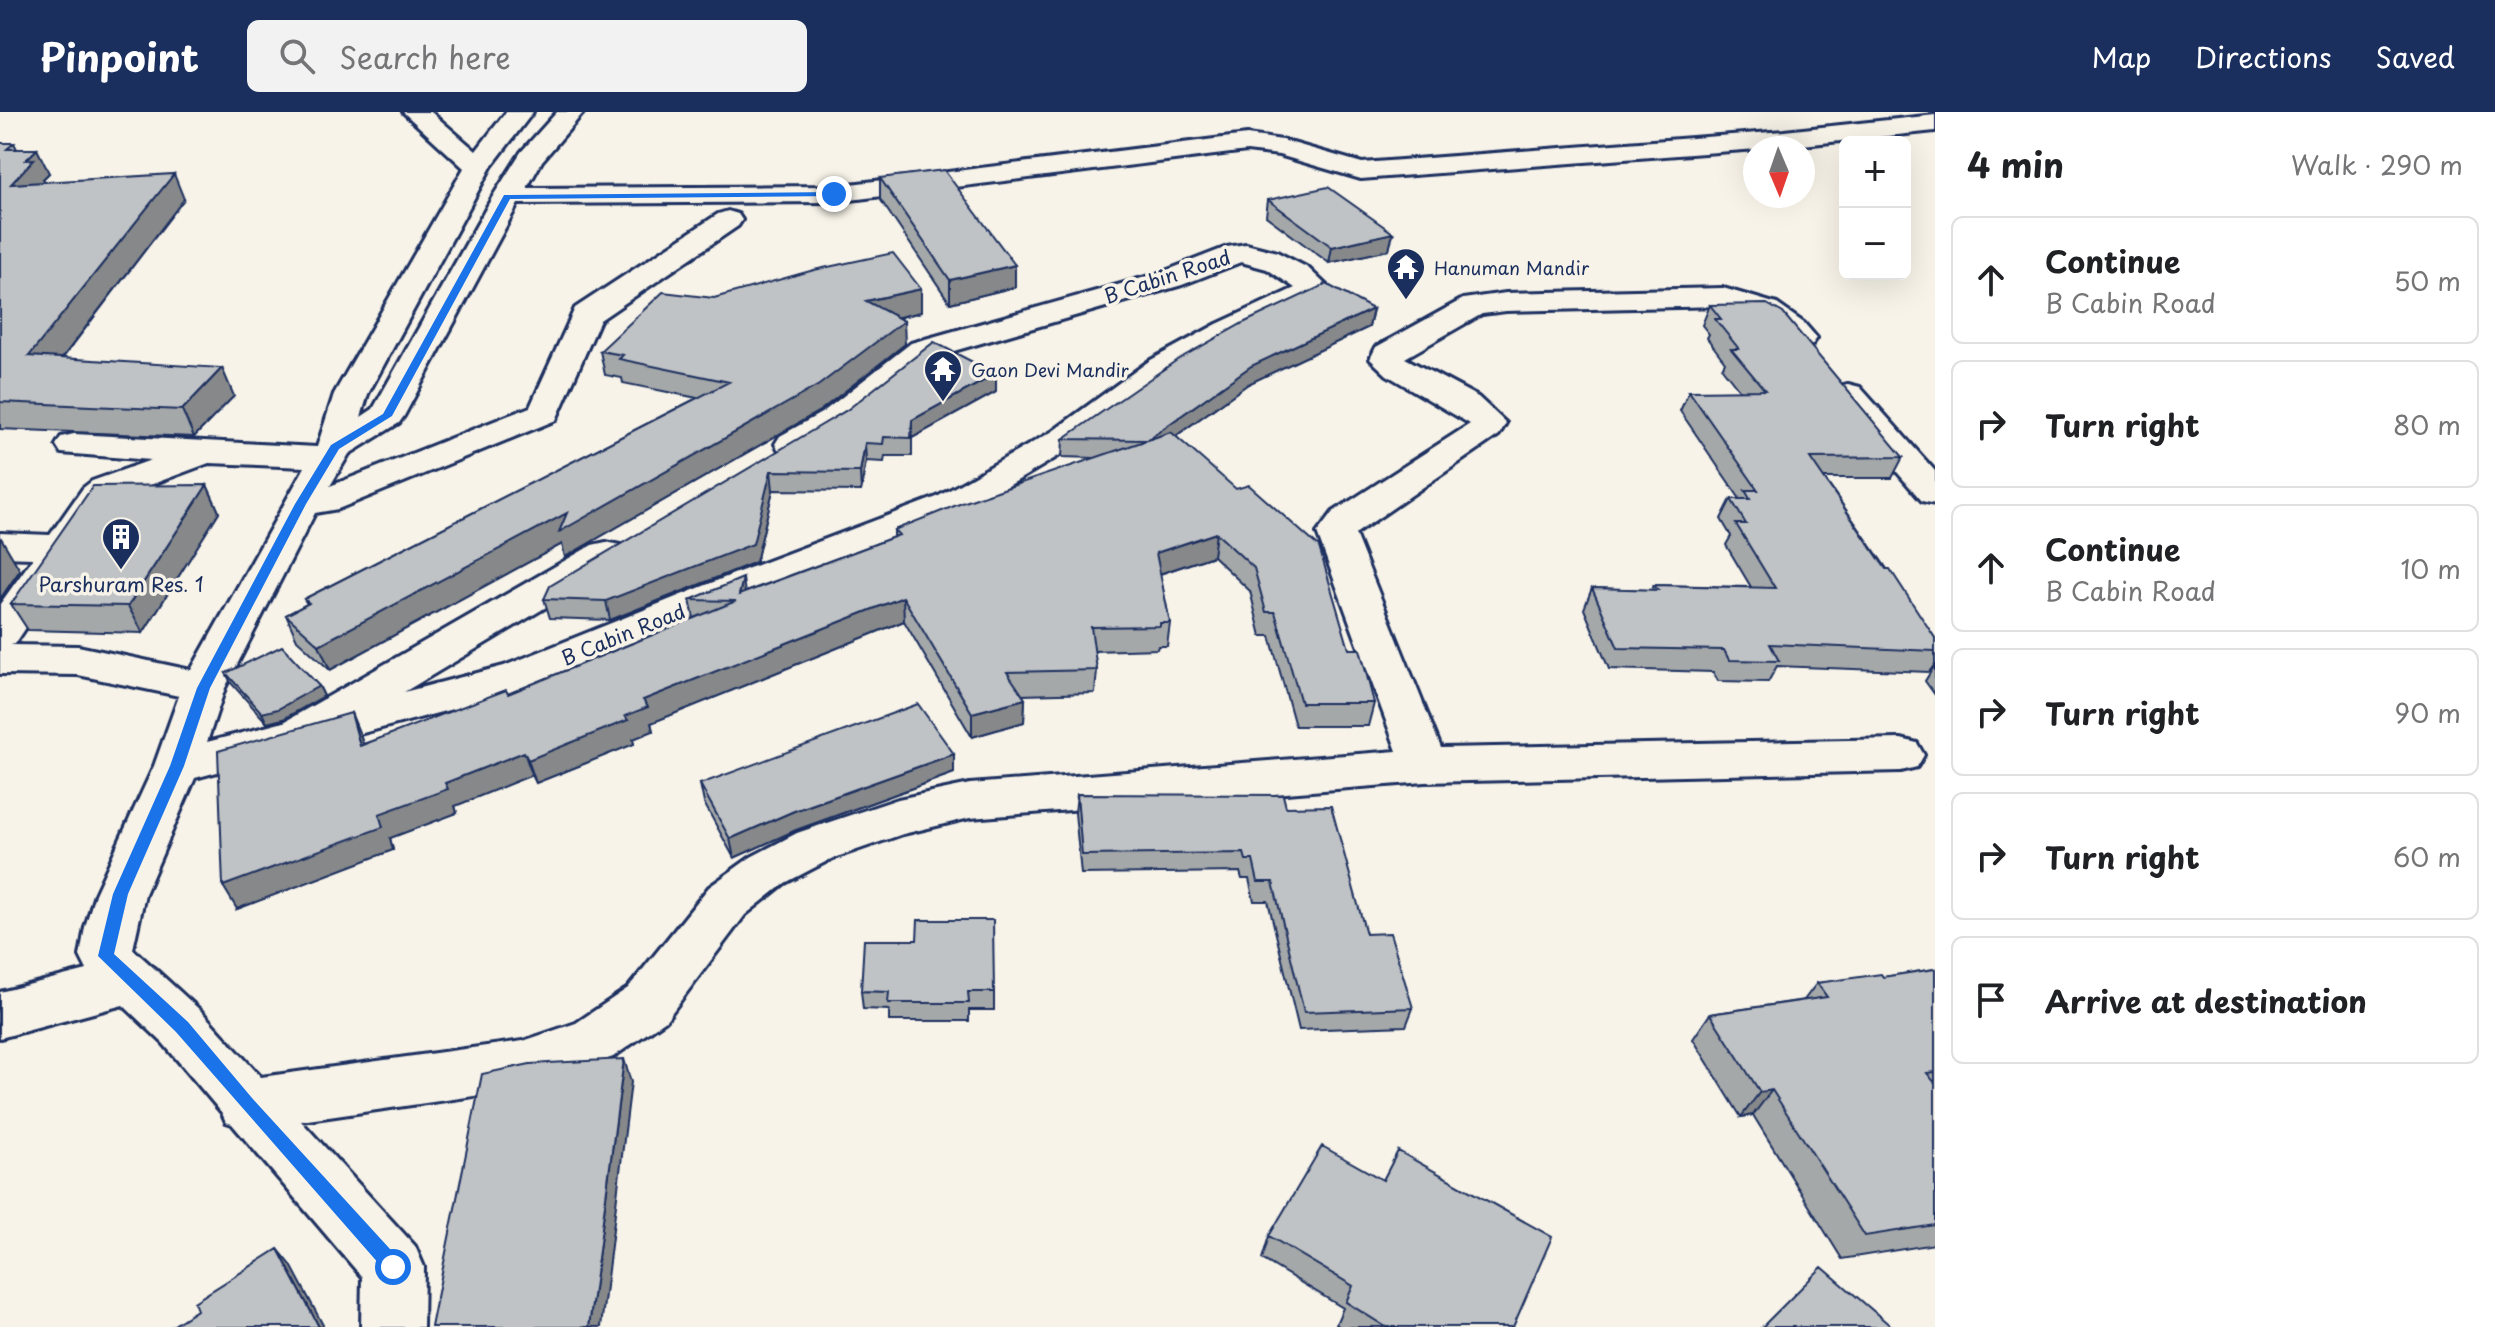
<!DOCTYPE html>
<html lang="en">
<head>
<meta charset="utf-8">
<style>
  :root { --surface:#fff; --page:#f2f2f2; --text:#202124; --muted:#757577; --line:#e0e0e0; --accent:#1b2f5e }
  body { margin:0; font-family:"Playpen Sans",sans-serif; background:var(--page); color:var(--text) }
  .controls { position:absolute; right:24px; top:24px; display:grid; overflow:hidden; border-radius:12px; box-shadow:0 8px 32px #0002 }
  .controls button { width:72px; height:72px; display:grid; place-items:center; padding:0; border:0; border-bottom:2px solid var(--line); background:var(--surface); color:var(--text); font:40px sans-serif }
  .compass { position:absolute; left:1743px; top:24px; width:72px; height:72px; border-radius:50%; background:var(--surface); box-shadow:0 8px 32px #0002; rotate:178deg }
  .stop { position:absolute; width:24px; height:24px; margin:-18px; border:6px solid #1a73e8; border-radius:50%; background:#fff }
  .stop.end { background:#1a73e8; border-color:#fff; box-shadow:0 2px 8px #0008 }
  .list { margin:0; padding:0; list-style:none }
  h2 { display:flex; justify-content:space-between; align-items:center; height:104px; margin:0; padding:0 32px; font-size:34px }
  h2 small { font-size:26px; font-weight:400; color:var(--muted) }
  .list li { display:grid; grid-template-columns:52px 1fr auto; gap:24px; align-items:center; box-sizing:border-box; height:128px; margin:0 16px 16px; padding:0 16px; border:2px solid var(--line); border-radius:12px }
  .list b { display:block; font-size:30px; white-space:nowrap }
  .list p { margin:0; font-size:26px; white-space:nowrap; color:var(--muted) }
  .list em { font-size:26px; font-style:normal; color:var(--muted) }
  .icon { flex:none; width:44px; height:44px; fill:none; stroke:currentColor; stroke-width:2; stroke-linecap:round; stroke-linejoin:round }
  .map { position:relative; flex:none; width:1935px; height:1215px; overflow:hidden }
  header { display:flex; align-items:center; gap:48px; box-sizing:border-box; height:112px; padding:0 40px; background:var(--accent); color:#fff }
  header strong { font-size:38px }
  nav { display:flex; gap:44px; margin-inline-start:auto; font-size:28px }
  .search { width:560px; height:72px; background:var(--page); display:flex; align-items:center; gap:20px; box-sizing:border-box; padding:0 28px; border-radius:12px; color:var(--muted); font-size:30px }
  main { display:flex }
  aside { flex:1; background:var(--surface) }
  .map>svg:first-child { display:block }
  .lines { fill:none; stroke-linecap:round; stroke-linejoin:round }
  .minor-casing { stroke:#1b2f5e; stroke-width:6 }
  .minor { fill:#f7f3e8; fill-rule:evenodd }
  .wall { fill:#a5a8a9; stroke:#1b2f5e; stroke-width:2 }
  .shaded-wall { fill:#86888a; stroke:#1b2f5e; stroke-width:2 }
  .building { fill:#c0c3c5; stroke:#1b2f5e; stroke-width:2 }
  .route { fill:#1a73e8 }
  .labels { text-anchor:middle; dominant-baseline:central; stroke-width:7; stroke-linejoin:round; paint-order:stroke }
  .far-poi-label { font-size:18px; fill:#1b2f5e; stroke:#f7f3e8; text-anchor:start }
  .street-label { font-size:20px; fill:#1b2f5e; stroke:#f7f3e8 }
  .poi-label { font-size:20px; fill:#1b2f5e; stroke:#f7f3e8 }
</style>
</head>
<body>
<header>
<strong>Pinpoint</strong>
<div class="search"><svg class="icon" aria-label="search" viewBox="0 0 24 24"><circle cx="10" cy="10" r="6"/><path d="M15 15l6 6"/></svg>Search here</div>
<nav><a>Map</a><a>Directions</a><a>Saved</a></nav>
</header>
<main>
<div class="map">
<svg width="1935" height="1215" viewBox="0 0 1935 1215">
  <rect width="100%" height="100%" fill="#f7f3e8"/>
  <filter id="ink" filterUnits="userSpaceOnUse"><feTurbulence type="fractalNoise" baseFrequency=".0125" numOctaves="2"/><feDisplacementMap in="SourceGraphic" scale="16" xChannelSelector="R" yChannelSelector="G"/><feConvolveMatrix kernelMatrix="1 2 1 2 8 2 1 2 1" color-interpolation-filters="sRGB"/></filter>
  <g filter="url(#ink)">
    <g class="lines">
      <defs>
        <path id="minor" d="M403,0h28l45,39 30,-39h27l-42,55 -123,227 -7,23 12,-8 120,-213 28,-44 36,-40h27l-42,49 -15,27 307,-2 413,-51 35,5 80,23 422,-32 151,-16v16l-151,16 -423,32 -82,-24 -32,-4 -413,51 -316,2 -114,212 -5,7 -50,31 -19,32 200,-79 45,-99 143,-94 10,-3 10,3 4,6 -4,6 -138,94 -44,100 -218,89 -23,4 -90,175 -18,54 77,-20 308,-177 14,-3 14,3 5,9 -5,9 -216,129 100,-26 232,-93 201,-76 116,-66 96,-70 68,-37 78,-36 -28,-19 -26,-7 -59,23 -249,72 -86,69 -41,26 -13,3 -13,-3 -5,-8 5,-8 43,-24 88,-69 249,-70 67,-26 19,-3 31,8 31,16 20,19 -8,13 -81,38 -66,37 -96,70 -114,68 -199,78 -233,97 -336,90 -50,116 -12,55 68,62 60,66 262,-36 53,-18 52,-35 81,-101 42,-30 46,-24 101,-34 72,-15 427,-33 -80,-218 16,-21 137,-88 -83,-49 -17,-16 6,-12 87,-48 43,-6 217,-5 54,16 27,19 13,15 -5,7 -11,3 -11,-3 -26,-22 -41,-17 -217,5 -24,3 -77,44 73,39 28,26 -7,12 -144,99 86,214 460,-9 16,4 7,12 -7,12 -16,4 -476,11 -455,36 -67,16 -72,25 -46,24 -40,32 -79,105 -53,37 -90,32 -222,32 114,125 9,21 -1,60h-62l1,-50 -130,-153 -6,-2 -4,-9 -59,-70 -40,-38 -123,33v-46l87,-22 -7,-14 5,-29 10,-33 59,-128 25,-70 -101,-21 -78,-1v-70l33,-46 -33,-1v-24l50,2 33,-47 9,-7 59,-21 -90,-7 -5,-8 5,-8 13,-3 243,13 17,-53 130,-226zM209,351l96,4 -114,203 -113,-24 -68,-1 5,-1 94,-140 9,-7z
          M1848,272l12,3 75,84v33l-13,-3 -86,-100 -5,-7 5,-7z"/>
      </defs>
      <use href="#minor" class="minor-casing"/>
      <use href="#minor" class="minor"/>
    </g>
    <path class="wall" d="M0,31h14l3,6 32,24 -6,6 2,3 139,17 -121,159 171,38 -40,41 -194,-8z
      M880,66l135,87v22l-65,16 -70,-104z
      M1268,88l125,33 -4,17 -60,13 -63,-47z
      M714,186l207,14 -23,6 7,26 -84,66 -256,147 -3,-13 -232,126 -33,-30 -11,-25 21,-11 -3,-5 393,-201 -74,-15 -1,-5 -17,-3 -5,-24z
      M1710,193l193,152 -11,21h-68l111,160v26l-6,8 -152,-6 -9,16 -50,-1 -5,-9 -104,-3 -25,-60 8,-21 60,2 2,-5 97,2 -25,-42 5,-9 -10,-17 10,-20h9l-60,-88 9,-20h51l-18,-23 3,-6 -18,-24 2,-4 -7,-9z
      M1373,197l-4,18 -121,57 -72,52 173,213 25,54 -6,23h-73l-25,-90h-9l-11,-45 -37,-35 -53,18 10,49 -3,23h-9l-1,3 -63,2 3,19 -2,23 -73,2 3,4 -1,23 -52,15 -68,-116 -253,102 2,8 -20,8 1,5 -98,39 -4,-8 -77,31 2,7 -67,25 3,12 -156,59 114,-196 12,31 145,-50 186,-76 -4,-18 55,-8 149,-55v-7l201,-72 -33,-1 1,-18z
      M996,280l-84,46v18h-27l-1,6 -18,-1 -5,30 -88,-1 -17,72 -146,58 -60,-2 -6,-19 303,-189z
      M207,373l12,27 -76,121 -115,-3 -17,-26z
      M1935,553v30l-10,-14z
      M226,561l93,13 5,10 -41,23 -16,4 -36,-40z
      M954,661l-158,57 -62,28 -30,-55 -4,-19z
      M1077,682l209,13 127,201 -7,18 -107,4 -31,-129h-14l-5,-22h-7l-2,-7 -159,2 -6,-61z
      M1935,857v275l-93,15 -89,-144 -12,2 -48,-78 17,-25 94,-14 13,-17 66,-6z
      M861,879l133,1v18h-25v11h-80v-11l-26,-1z
      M1269,1124l244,91h-173l-4,-3 7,-16 -81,-49z"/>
    <path class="shaded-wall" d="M37,37l12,24 -6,6 3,5h-35l15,-24z
      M174,62l10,25 -141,184 -14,-27z
      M1393,121l-4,17 -60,13 3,-16z
      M1015,153v22l-65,16v-23z
      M921,177v23l-53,12 -2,-23z
      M1373,197l-4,18 -121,57 -103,74 2,-18 104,-74z
      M904,209l1,23 -84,66 -256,147 -3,-13 -232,126 -11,-25z
      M222,256l12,28 -40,41 -12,-27z
      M996,262v18l-84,46v18v-36z
      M865,331l1,18 -5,30 -1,-19z
      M771,359l2,19 -17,72 -146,58 -4,-19z
      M207,373l12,27 -76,121 -15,-27z
      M1216,421l-3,23 -60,20 3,-23z
      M1,426l19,32 -20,29v-60z
      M743,466l3,24 -7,-7z
      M903,485l1,24 -253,102 2,8 -20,8 1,5 -98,39 -8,-23 97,-44 18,-16z
      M319,574l5,10 -41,23 -16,4 -5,-10z
      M1025,587l-1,23 -52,15v-24z
      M351,601l10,24 9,32 -10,-23z
      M524,640l8,23 -77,31 2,7 -67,25 3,12 -156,59 -14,-23 222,-103z
      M954,642v19l-158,57 -62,28 -4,-19 64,-28z
      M624,947l7,23 -30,245h-12z
      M1772,978l-19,25 -12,2 19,-25z
      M278,1137l13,16 33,62h-5z"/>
    <path class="building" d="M0,31h14l-7,6h30l-11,11 8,-1 -23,25 163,-10 -145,182 193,12 -40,42 -182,-8z
      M944,58l71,95 -65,15 -70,-102z
      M1328,75l65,46 -61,14 -64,-47z
      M893,141l28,36 -55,12 38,20 -85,64 -260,147 8,-19 -248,132 -33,-30 23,-12 -5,-4 425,-217 -110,-23 4,-4 -23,-4 63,-59 51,6 100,-28z
      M1326,172l47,25 -122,57 -104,74 -84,-1 114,-79 66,-37z
      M1767,192l16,9 120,144 -93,1 76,111h4l45,69v13l-165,-7 9,17 -50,-1 -5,-10 -106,-2 -26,-60 66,2 -4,-5 121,3 -39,-64h10l-15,-25h19l-5,-9h13l-69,-99 76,-1 -34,-41h8l-24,-30h6l-11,-14z
      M934,230l62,32 -84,46 -1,18 -27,-1 -1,7 -18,-1 -5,29 -89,-1 -18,73 -147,57 -62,-2 6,-13 297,-176z
      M1171,320l65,57 13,-4 70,62 30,102h11l14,54h-73l-26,-91h-9l-12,-44 -38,-35 -60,20 14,70h-10v3l-69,1 6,43 -90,2 18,27 -53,14 -69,-116 -260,103 5,7 -23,9 3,4 -100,40 -4,-8 -79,31 3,6 -69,25 4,13 -160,59 -5,-135 133,-38 9,33 146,-56 2,4 228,-93 -46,-1 53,-22 -4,17 160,-60 -5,-5 68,-27z
      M207,373l-79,121 -117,-2 82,-118z
      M282,534l37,40 -41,23 -16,4 -36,-40z
      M918,592l36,50 -160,57 -64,28 -30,-55z
      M1077,682l206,1 3,12 45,-1 35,128 24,-1 23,75 -109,4 -31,-130h-15l-5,-22h-7l-2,-7 -162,2z
      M918,808h75l1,72h-26l1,11h-81l1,-11 -28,-1 3,-51h53z
      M1935,857v103l-8,1 8,10v142l-70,11 -93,-146 -12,2 -50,-78 117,-17 -10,-14 64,-9 2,3z
      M624,947l-35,268h-158l51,-253 48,-10z
      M1322,1034l61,34 15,-29 154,86 -39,90h-127l-40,-25 7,-16 -84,-50z
      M278,1137l41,78h-148l26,-17 -3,-8z
      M1822,1155l70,60h-130z"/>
  </g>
  <path class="route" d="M836,80l-2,4 -324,3 -118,217 -53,33 -33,55 -96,184 -26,78 -56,128 -14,60 74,68 64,76 148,162 2,7 -2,6 -7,2 -6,-2 -211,-241 -78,-76 15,-62 57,-128 27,-78 98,-184 36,-59 52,-31 121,-219z"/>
  <defs>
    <symbol id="temple-pin" viewBox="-11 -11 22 30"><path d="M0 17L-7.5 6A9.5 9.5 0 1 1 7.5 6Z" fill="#1b2f5e" stroke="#f7f3e8"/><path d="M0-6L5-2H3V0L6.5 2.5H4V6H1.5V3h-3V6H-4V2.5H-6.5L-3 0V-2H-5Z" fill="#fff"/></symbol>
    <symbol id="building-pin" viewBox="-11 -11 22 30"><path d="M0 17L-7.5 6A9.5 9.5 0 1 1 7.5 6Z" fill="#1b2f5e" stroke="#f7f3e8"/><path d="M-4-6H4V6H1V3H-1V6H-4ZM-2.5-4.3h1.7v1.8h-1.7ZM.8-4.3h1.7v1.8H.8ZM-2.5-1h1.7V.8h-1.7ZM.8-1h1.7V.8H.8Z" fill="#fff"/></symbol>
  </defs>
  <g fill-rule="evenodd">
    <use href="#temple-pin" x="1384" y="133" width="44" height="60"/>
    <use href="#temple-pin" x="921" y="235" width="44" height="60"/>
    <use href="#building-pin" x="99" y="403" width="44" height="60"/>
  </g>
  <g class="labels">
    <g class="far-poi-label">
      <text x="1434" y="155">Hanuman Mandir</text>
      <text x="971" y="257">Gaon Devi Mandir</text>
    </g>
    <g class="street-label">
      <text transform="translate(1167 164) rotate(-18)">B Cabin Road</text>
      <text transform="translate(623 522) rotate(-22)">B Cabin Road</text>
    </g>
    <g class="poi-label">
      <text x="121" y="472">Parshuram Res. 1</text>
    </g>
  </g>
</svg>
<div class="controls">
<button>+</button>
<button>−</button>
</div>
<svg class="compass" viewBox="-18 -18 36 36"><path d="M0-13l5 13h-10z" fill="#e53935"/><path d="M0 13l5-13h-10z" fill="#757577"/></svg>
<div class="stop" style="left:393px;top:1155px"></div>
<div class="stop end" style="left:834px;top:82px"></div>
</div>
<aside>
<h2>4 min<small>Walk · 290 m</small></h2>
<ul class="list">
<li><svg class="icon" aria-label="ahead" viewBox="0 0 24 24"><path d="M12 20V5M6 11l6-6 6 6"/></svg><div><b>Continue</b><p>B Cabin Road</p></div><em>50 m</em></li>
<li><svg class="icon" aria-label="right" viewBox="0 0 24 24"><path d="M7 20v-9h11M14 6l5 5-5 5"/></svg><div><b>Turn right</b></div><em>80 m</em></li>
<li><svg class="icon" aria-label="ahead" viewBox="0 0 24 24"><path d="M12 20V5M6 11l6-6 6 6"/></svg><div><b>Continue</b><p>B Cabin Road</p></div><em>10 m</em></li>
<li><svg class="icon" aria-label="right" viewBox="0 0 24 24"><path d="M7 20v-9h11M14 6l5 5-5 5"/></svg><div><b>Turn right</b></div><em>90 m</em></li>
<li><svg class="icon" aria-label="right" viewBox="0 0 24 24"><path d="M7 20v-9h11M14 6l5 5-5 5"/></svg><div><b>Turn right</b></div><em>60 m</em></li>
<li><svg class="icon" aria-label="arrive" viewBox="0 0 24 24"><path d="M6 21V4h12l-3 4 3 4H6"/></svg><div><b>Arrive at destination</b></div></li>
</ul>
</aside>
</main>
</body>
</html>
